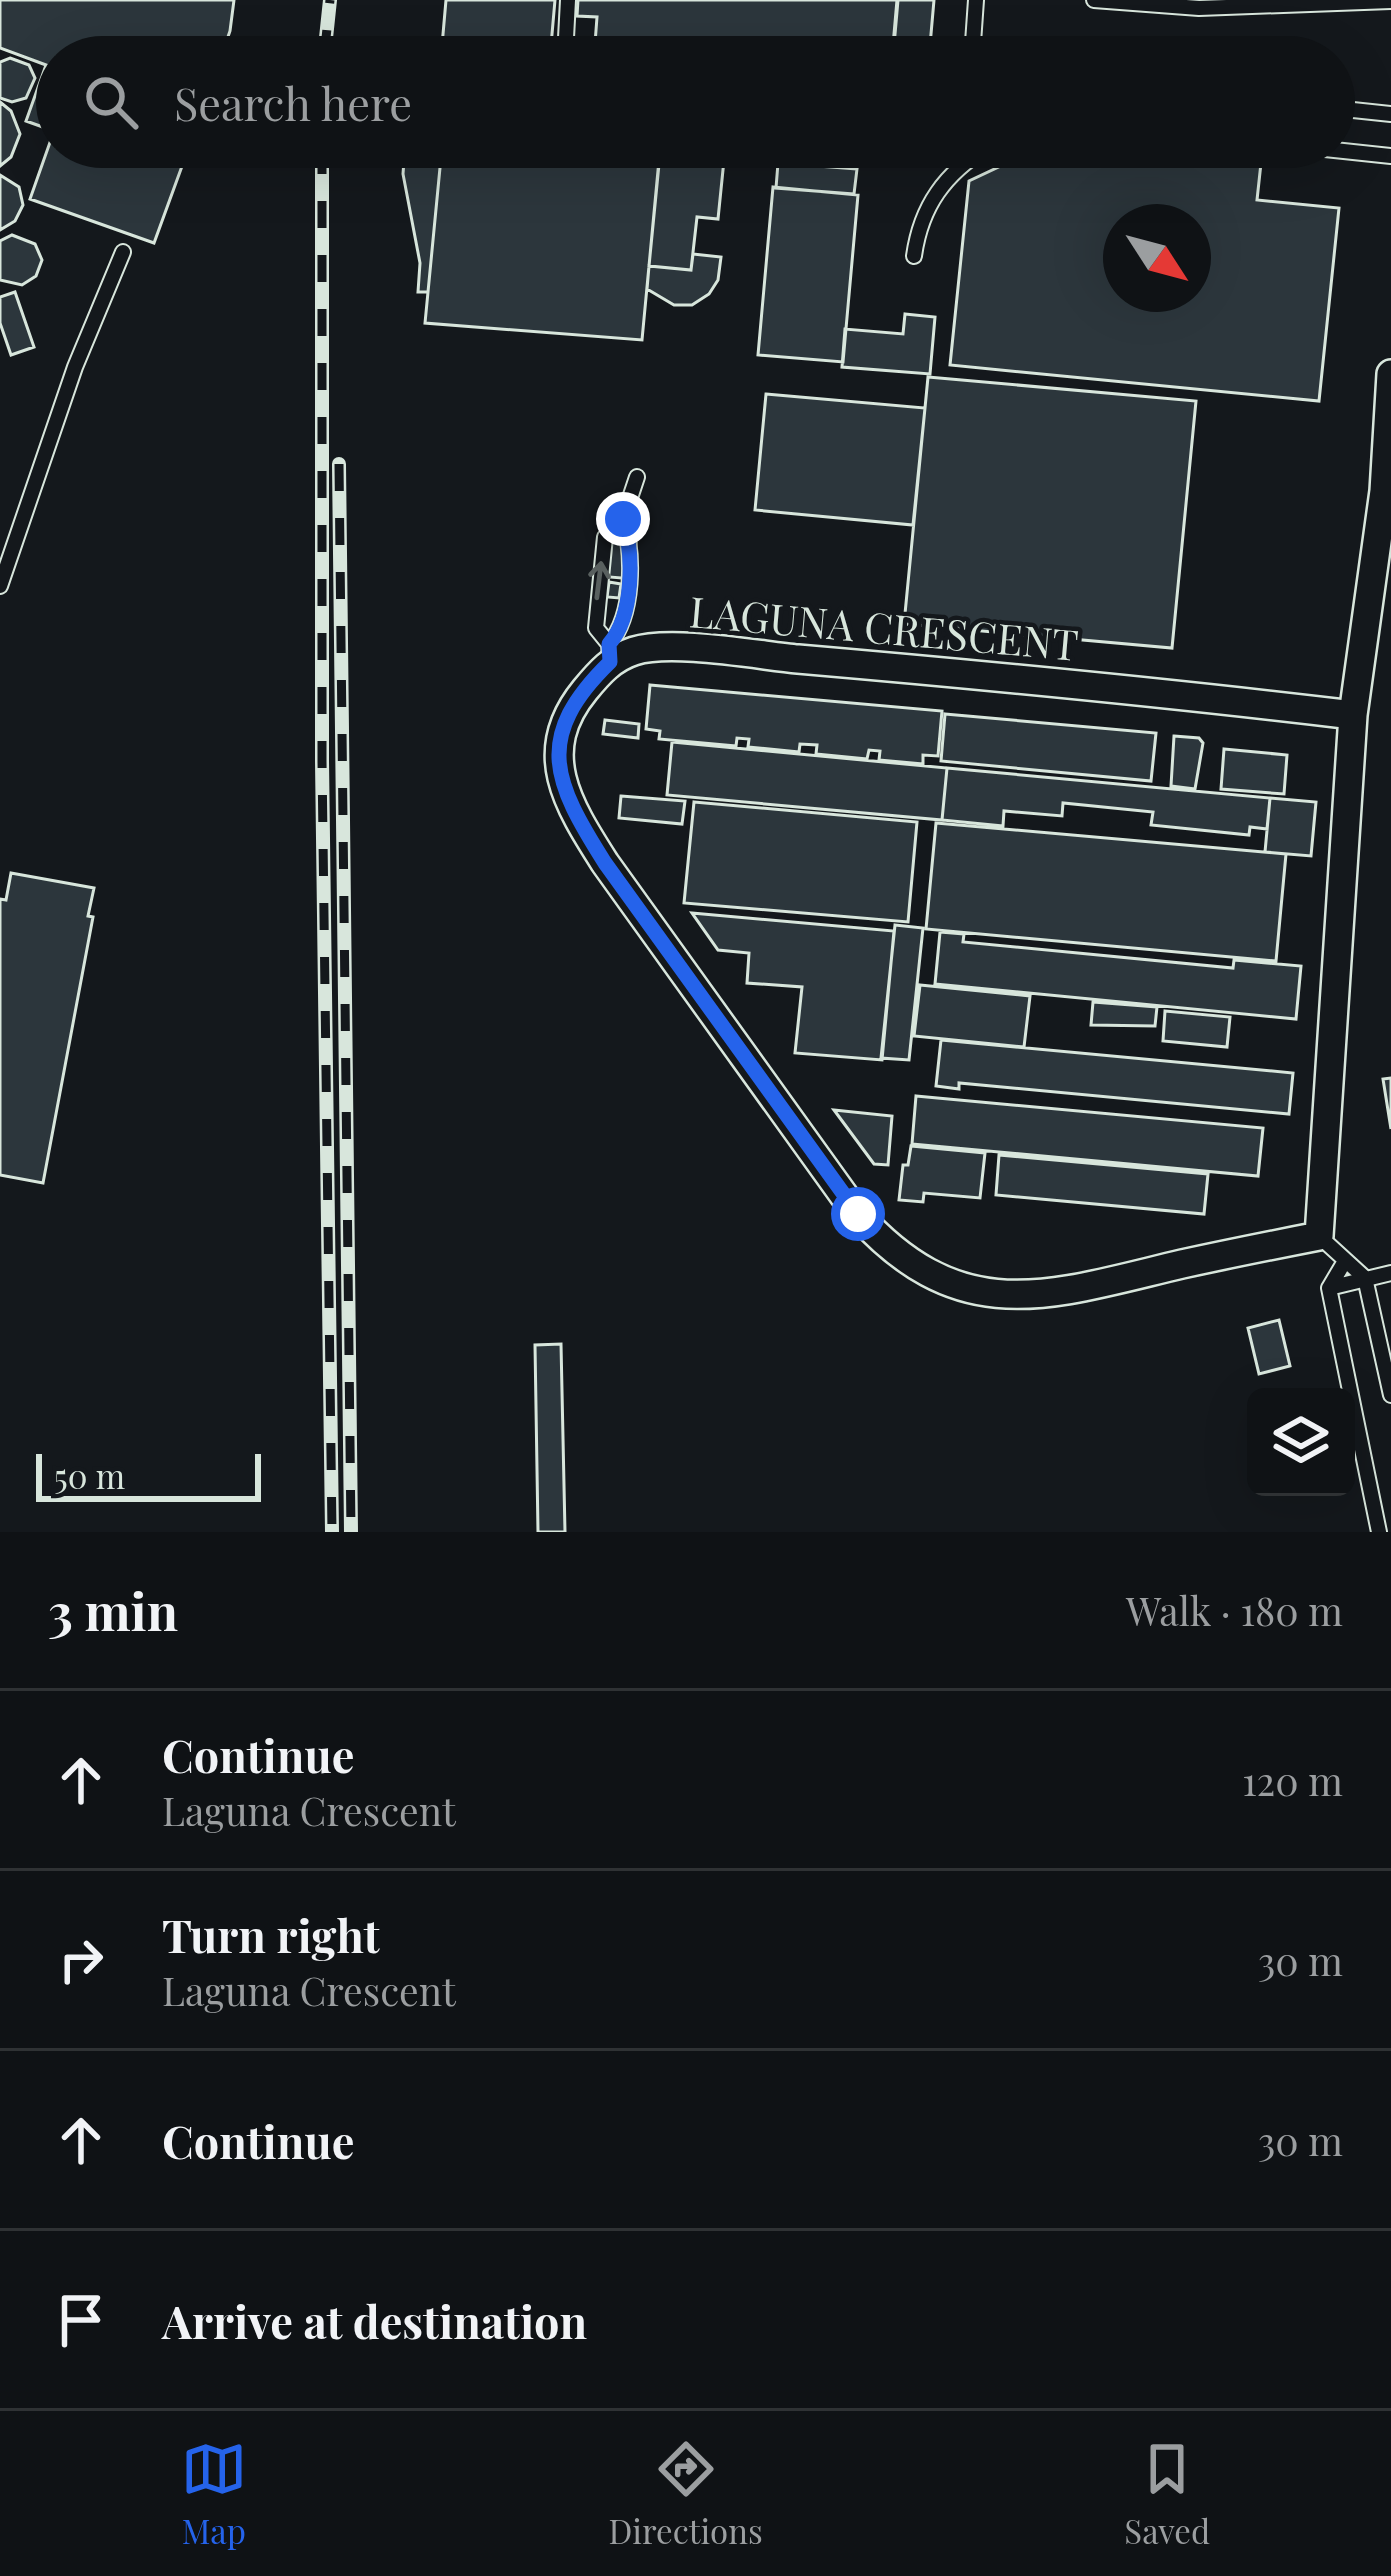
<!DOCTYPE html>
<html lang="en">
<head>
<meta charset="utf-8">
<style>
  :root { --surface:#0f1215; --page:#1d2022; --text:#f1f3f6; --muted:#9b9ea0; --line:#2f3234; --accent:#2563eb }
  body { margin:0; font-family:"Playfair Display",serif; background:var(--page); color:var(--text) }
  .controls { position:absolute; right:36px; bottom:36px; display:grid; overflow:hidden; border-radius:18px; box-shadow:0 12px 48px #0002 }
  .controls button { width:108px; height:108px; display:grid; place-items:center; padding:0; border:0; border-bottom:3px solid var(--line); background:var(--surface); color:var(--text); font:60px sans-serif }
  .compass { position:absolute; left:1103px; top:204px; width:108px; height:108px; border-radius:50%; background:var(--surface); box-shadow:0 12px 48px #0002; rotate:126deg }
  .scale { position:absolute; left:36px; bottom:30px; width:225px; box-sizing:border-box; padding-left:12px; border:6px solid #d8e6dc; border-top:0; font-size:33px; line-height:42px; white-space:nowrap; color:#d8e6dc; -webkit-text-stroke:9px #14181c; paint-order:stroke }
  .stop { position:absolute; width:36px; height:36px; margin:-27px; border:9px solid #2563eb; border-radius:50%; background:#fff }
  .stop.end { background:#2563eb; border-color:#fff; box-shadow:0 3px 12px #0008 }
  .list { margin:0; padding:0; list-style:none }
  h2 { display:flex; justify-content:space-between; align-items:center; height:156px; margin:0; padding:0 48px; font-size:51px }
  h2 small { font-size:39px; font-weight:400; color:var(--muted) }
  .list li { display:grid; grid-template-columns:78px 1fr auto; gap:36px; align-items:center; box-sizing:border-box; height:180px; padding:0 48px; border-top:3px solid var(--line) }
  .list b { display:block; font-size:45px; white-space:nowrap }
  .list p { margin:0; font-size:39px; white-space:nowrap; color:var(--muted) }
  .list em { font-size:39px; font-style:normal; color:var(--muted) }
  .icon { flex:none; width:66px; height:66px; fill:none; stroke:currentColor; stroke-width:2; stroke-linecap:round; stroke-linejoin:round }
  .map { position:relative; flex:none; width:1391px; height:1532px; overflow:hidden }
  .search { position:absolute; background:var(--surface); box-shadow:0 12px 48px #0002; left:36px; right:36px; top:36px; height:132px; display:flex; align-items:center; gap:30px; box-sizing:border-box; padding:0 42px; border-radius:66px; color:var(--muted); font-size:45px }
  .sheet { height:876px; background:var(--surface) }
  nav { display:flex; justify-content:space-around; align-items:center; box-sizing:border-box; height:168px; border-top:3px solid var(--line); background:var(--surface); font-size:33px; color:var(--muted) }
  nav a { display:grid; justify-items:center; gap:6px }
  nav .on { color:var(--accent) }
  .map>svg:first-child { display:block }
  .building { fill:#2c363c; stroke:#d8e6dc; stroke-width:3; fill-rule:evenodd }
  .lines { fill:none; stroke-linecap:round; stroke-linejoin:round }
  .service-casing { stroke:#d8e6dc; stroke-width:18 }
  .minor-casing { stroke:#d8e6dc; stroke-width:32 }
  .service { stroke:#14181c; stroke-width:14 }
  .minor { stroke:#14181c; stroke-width:27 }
  .rail-casing { stroke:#d8e6dc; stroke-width:14 }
  .rail { stroke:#14181c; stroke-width:9; stroke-dasharray:27; stroke-linecap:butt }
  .oneway { stroke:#59605f }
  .route { stroke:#2563eb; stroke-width:15 }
  .labels { text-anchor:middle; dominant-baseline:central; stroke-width:9; stroke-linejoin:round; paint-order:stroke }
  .street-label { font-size:42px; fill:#d8e6dc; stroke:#14181c }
</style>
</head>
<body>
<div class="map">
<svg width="1391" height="1532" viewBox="0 0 1391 1532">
  <rect width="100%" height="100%" fill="#14181c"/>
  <path class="building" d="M0,0h234l-4,31 -9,26h-164v90h132l-35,96 -124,-44 24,-68 -28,-10 20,-56 -46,-17z
    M446,0h109l-5,57h-109z
    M578,0h319l-5,57h-298l3,-40 -20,-1z
    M898,0h36l-5,57h-36z
    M10,58l19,7 6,13 -9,20 -14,4 -12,-4v-36z
    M0,102l11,9 9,23 -9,23 -11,9z
    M405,147h37l-14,145h-10l2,-29 -17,-89z
    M442,147h77l140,13 -17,180 -217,-17z
    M1041,147h56l164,16 -4,37 82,8 -20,193 -369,-36 19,-184zM1121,222h72v72h-72z
    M660,154l64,6 -6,59 -21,-2 -6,53 -42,-4z
    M778,163l79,6 -3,25 -78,-6z
    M0,175l19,12 4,18 -8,16 -15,9z
    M773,187l85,8 -15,167 -85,-7z
    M12,235l23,9 7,16 -6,16 -14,9 -22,-5v-39z
    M693,254l28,3 -3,23 -9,14 -17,11h-18l-27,-16 2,-23 42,4z
    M15,292l19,55 -23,8 -11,-32v-26z
    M905,314l30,3 -5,57 -88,-7 3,-38 58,5z
    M928,377l268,24 -24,247 -268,-24z
    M766,394l159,14 -12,117 -158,-15z
    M601,540l35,3 -3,36 -36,-3z
    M609,582l12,2 -2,14 -12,-1z
    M650,685l292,26 -4,45 -15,-1v9l-44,-4 1,-9 -11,-1 -2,9 -51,-5 1,-9 -17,-1 -1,8 -51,-5 1,-8 -12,-1 -1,8 -77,-7 1,-8 -14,-2z
    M945,714l211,19 -5,48 -210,-20z
    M605,720l34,4 -1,14 -35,-4z
    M1174,736l25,2 4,5 -8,46 -24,-3z
    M672,742l275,26 -5,52 -275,-25z
    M1224,749l63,6 -3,39 -63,-5z
    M947,768l323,30 -3,31 -17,-2 -1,8 -98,-10 2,-13 -90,-9 -1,13 -58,-5 -1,15 -61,-6z
    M621,796l64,5 -3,23 -63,-6z
    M1270,798l46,4 -5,54 -46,-4z
    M694,802l223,20 -9,100 -224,-19z
    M936,823l350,31 -10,107 -350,-32z
    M11,873l83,15 -6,28 5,1 -50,266 -43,-8v-276l6,1z
    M692,913l202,18 -12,129 -87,-7 7,-66 -55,-4 2,-30 -31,-3z
    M895,925l28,3 -14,132 -28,-2z
    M940,932l24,2 -1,8 270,26 1,-8 67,6 -5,53 -361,-35z
    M920,985l110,11 -6,51 -110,-11z
    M1093,1002l64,5 -2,19 -64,-1z
    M1165,1011l65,6 -3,30 -64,-6z
    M941,1040l352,33 -4,41 -330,-31v6l-23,-3z
    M1391,1078v51l-8,-50z
    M916,1096l347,32 -5,48 -346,-32z
    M834,1110l58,6 -4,49 -14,-1z
    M911,1146l74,7 -5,45 -56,-5 -1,9 -24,-2 4,-35h5z
    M999,1155l209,19 -4,40 -208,-19z
    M1279,1320l11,46 -31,8 -11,-46z
    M561,1344l4,188h-27l-3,-187z"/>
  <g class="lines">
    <defs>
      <path id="service" d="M1094,0l105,8 192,-7
        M565,57l3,-57
        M972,57l4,-57
        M1334,108l57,6
        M1306,147l85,9
        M914,256c7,-50 31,-83 74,-109
        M0,586l75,-219 48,-115
        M609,644c25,-29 25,-90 14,-125
        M610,661l-1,-17 -13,-16 9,-91 18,-18 14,-42
        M1319,1236l46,42 26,117
        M1345,1261l-16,27 50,244
        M1329,1288l62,-15"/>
      <path id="minor" d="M1353,715c-184,-22 -370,-40 -555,-56 -41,-4 -127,-20 -164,-8 -22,7 -35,22 -49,39 -51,62 -17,115 20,173l253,352c104,115 193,80 324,49 46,-10 91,-19 137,-28l34,-521 31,-224 7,-117"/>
    </defs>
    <use href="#service" class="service-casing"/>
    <use href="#minor" class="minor-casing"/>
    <use href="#service" class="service"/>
    <use href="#minor" class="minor"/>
    <defs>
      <path id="rail" d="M324,57l6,-57
        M322,147v614l10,771
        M339,464l12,1068"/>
    </defs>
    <use href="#rail" class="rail-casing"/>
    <use href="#rail" class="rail"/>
  </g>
  <defs><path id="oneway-shaft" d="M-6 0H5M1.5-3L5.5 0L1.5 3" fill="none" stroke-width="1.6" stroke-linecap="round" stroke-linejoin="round" transform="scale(3)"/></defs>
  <use class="oneway" href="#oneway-shaft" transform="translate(599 580) rotate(-83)"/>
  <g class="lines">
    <path class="route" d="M623,519c11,35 11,97 -14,125l1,18c-77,75 -57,119 -5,201l253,351"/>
  </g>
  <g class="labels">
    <g class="street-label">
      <text transform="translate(884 627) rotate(5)">LAGUNA CRESCENT</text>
    </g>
  </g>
</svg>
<div class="controls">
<button><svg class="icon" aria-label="layers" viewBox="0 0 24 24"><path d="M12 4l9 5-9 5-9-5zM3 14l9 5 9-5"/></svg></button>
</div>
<svg class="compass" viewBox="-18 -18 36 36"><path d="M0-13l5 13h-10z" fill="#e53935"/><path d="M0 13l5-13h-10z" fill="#9b9ea0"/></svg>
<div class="scale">50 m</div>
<div class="stop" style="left:858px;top:1214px"></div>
<div class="stop end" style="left:623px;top:519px"></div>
<div class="search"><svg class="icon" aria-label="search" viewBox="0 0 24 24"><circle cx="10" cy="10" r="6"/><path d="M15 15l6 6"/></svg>Search here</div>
</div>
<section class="sheet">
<h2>3 min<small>Walk · 180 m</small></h2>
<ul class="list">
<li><svg class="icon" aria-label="ahead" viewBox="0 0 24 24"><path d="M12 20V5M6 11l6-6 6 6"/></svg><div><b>Continue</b><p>Laguna Crescent</p></div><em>120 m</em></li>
<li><svg class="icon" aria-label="right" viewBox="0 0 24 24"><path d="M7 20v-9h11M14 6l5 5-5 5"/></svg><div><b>Turn right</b><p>Laguna Crescent</p></div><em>30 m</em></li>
<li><svg class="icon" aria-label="ahead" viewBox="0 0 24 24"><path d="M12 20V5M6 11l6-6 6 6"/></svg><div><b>Continue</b></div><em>30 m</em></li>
<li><svg class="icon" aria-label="arrive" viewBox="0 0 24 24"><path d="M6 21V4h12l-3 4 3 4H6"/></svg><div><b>Arrive at destination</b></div></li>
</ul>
</section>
<nav>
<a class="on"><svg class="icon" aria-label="map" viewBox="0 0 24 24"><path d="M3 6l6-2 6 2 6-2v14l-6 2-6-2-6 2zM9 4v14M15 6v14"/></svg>Map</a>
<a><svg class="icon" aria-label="directions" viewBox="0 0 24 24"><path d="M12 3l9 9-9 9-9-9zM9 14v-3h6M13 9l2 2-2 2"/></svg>Directions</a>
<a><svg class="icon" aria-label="saved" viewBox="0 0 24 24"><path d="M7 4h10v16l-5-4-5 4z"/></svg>Saved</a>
</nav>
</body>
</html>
